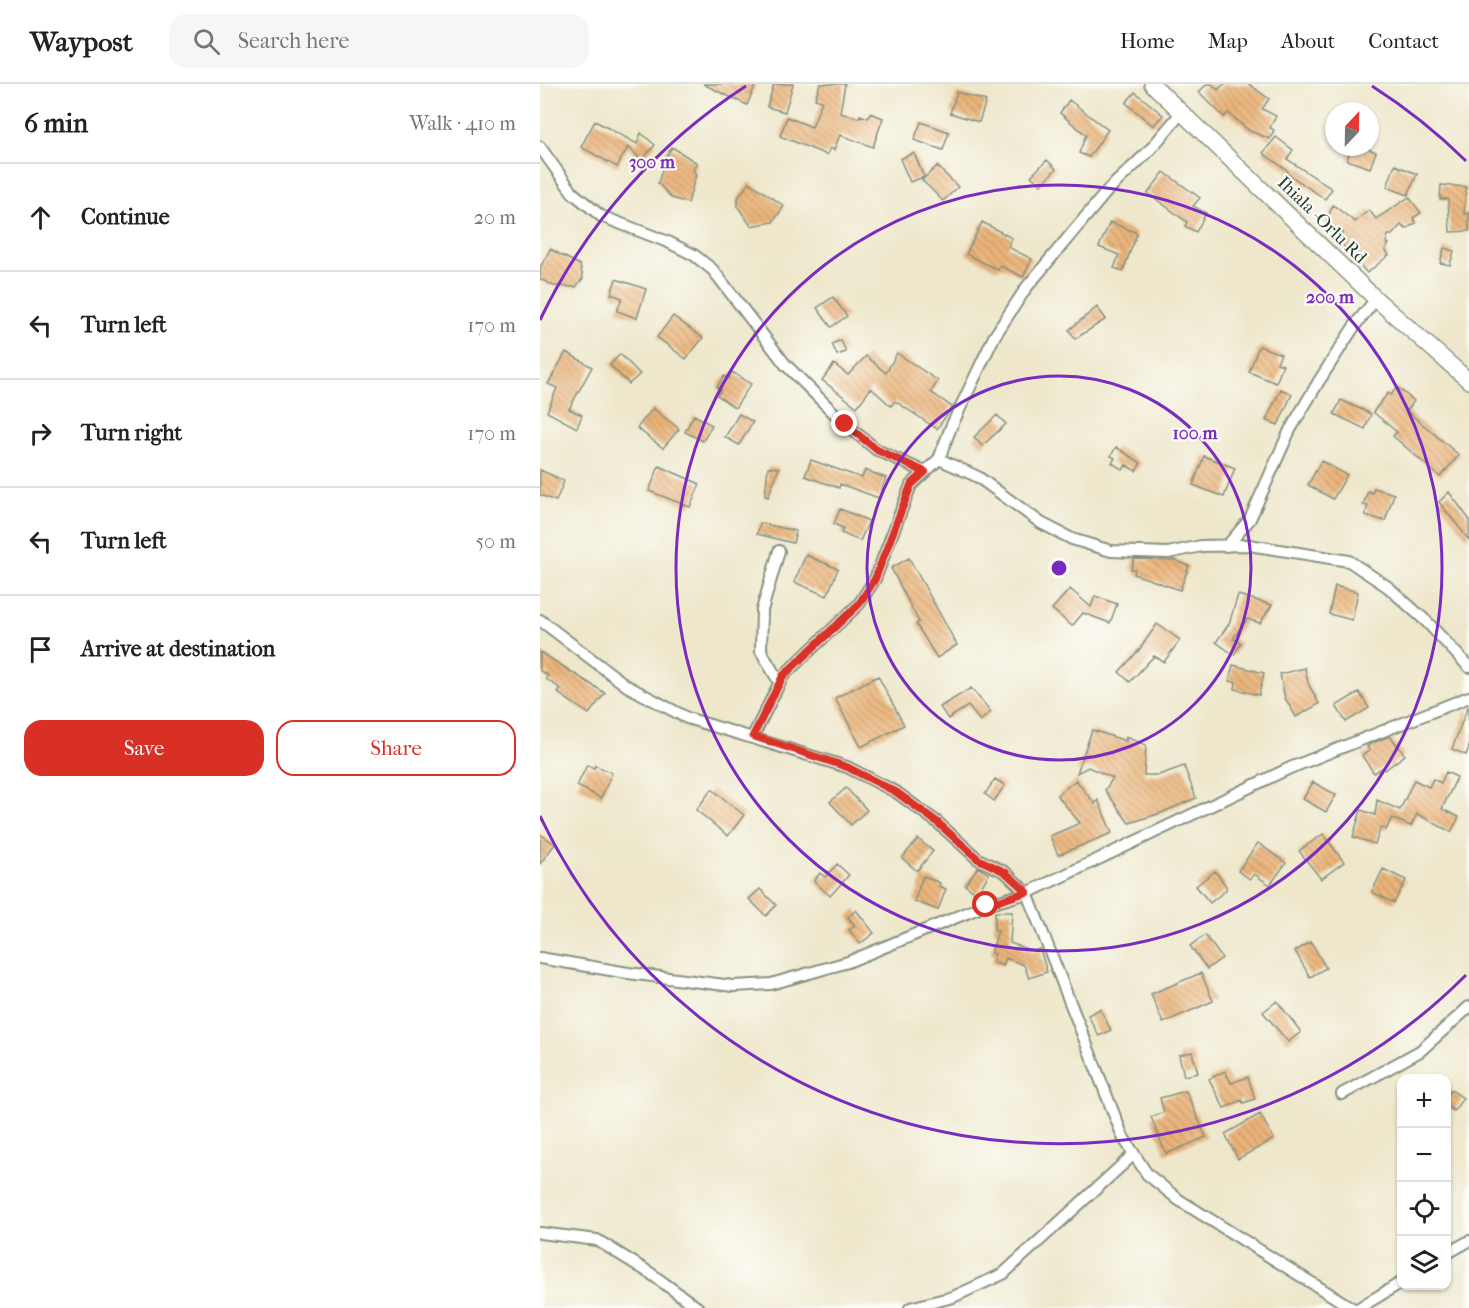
<!DOCTYPE html>
<html lang="en">
<head>
<meta charset="utf-8">
<style>
  :root { --surface:#fff; --page:#f6f6f6; --text:#222; --muted:#767676; --line:#e0e0e0; --accent:#d93025 }
  body { margin:0; font-family:"IM FELL French Canon",serif; background:var(--page); color:var(--text) }
  .controls { position:absolute; right:18px; bottom:18px; display:grid; overflow:hidden; border-radius:12px; box-shadow:0 2px 4px #0004 }
  .controls button { width:54px; height:54px; display:grid; place-items:center; padding:0; border:0; border-bottom:2px solid var(--line); background:var(--surface); color:var(--text); font:30px sans-serif }
  .compass { position:absolute; left:785px; top:18px; width:54px; height:54px; border-radius:50%; background:var(--surface); box-shadow:0 2px 4px #0004; rotate:22deg }
  .stop { position:absolute; width:18px; height:18px; margin:-14px; border:4px solid #d93025; border-radius:50%; background:#fff }
  .stop.end { background:#d93025; border-color:#fff; box-shadow:0 2px 6px #0008 }
  .list { margin:0; padding:0; list-style:none }
  h2 { display:flex; justify-content:space-between; align-items:center; height:78px; margin:0; padding:0 24px; font-size:26px }
  h2 small { font-size:20px; font-weight:400; color:var(--muted) }
  .list li { display:grid; grid-template-columns:39px 1fr auto; gap:18px; align-items:center; box-sizing:border-box; height:108px; padding:0 24px; border-top:2px solid var(--line) }
  .list b { display:block; font-size:22px; white-space:nowrap }
  .list em { font-size:20px; font-style:normal; color:var(--muted) }
  .actions { display:flex; gap:12px; padding:18px 24px }
  .actions a { flex:1; padding:14px 0; border:2px solid var(--accent); border-radius:18px; text-align:center; font-size:21px; color:var(--accent) }
  .actions .main { background:var(--accent); color:#fff }
  .icon { flex:none; width:33px; height:33px; fill:none; stroke:currentColor; stroke-width:2; stroke-linecap:round; stroke-linejoin:round }
  .map { position:relative; flex:none; width:929px; height:1224px; overflow:hidden }
  header { display:flex; align-items:center; gap:36px; box-sizing:border-box; height:84px; padding:0 30px; background:var(--surface); border-bottom:2px solid var(--line) }
  header strong { font-size:28px }
  nav { display:flex; gap:33px; margin-inline-start:auto; font-size:21px }
  .search { width:420px; height:54px; background:var(--page); display:flex; align-items:center; gap:15px; box-sizing:border-box; padding:0 21px; border-radius:18px; color:var(--muted); font-size:22px }
  main { display:flex }
  aside { flex:1; background:var(--surface) }
  .map>svg:first-child { display:block }
  .building { fill:url(#building-back-hatch) }
  .lines { fill:none; stroke-linecap:round; stroke-linejoin:round }
  .street-casing { stroke:#869280; stroke-width:14 }
  .secondary-casing { stroke:#869280; stroke-width:18 }
  .street { stroke:#fff; stroke-width:10 }
  .secondary { stroke:#fff; stroke-width:15 }
  .route { stroke:#d93025; stroke-width:8 }
  .ring { fill:none; stroke:#7b2cbf; stroke-width:3 }
  .labels { text-anchor:middle; dominant-baseline:central; stroke-width:4.5; stroke-linejoin:round; paint-order:stroke }
  .street-label { font-size:18px; fill:#1f3d34; stroke:#fdfcf7 }
  .centre { fill:#7b2cbf; stroke:#fdfcf7; stroke-width:3 }
  .ring-label { font-size:18px; text-anchor:middle; font-weight:bold; fill:#7b2cbf; stroke:#fdfcf7; stroke-width:4.5; stroke-linejoin:round; paint-order:stroke }
</style>
</head>
<body>
<header>
<strong>Waypost</strong>
<div class="search"><svg class="icon" aria-label="search" viewBox="0 0 24 24"><circle cx="10" cy="10" r="6"/><path d="M15 15l6 6"/></svg>Search here</div>
<nav><a>Home</a><a>Map</a><a>About</a><a>Contact</a></nav>
</header>
<main>
<aside>
<h2>6 min<small>Walk · 410 m</small></h2>
<ul class="list">
<li><svg class="icon" aria-label="ahead" viewBox="0 0 24 24"><path d="M12 20V5M6 11l6-6 6 6"/></svg><div><b>Continue</b></div><em>20 m</em></li>
<li><svg class="icon" aria-label="left" viewBox="0 0 24 24"><path d="M17 20v-9H6M10 6l-5 5 5 5"/></svg><div><b>Turn left</b></div><em>170 m</em></li>
<li><svg class="icon" aria-label="right" viewBox="0 0 24 24"><path d="M7 20v-9h11M14 6l5 5-5 5"/></svg><div><b>Turn right</b></div><em>170 m</em></li>
<li><svg class="icon" aria-label="left" viewBox="0 0 24 24"><path d="M17 20v-9H6M10 6l-5 5 5 5"/></svg><div><b>Turn left</b></div><em>50 m</em></li>
<li><svg class="icon" aria-label="arrive" viewBox="0 0 24 24"><path d="M6 21V4h12l-3 4 3 4H6"/></svg><div><b>Arrive at destination</b></div></li>
</ul>
<div class="actions"><a class="main">Save</a><a>Share</a></div>
</aside>
<div class="map">
<svg width="929" height="1224" viewBox="0 0 929 1224">
  <defs>
    <pattern id="building-back-hatch" width="6" height="6" patternUnits="userSpaceOnUse" patternTransform="scale(1.5)"><rect width="6" height="6" fill="#ecb479"/><path d="M-1 5l2 2M0 0l6 6M5-1l2 2" fill="none" stroke="#bf9464"/></pattern>
  </defs>
  <rect width="100%" height="100%" fill="#fdfcf7"/>
  <filter id="ink" filterUnits="userSpaceOnUse"><feTurbulence type="fractalNoise" baseFrequency=".0167" numOctaves="2"/><feDisplacementMap in="SourceGraphic" scale="12" xChannelSelector="R" yChannelSelector="G"/><feConvolveMatrix kernelMatrix="1 2 1 2 8 2 1 2 1" color-interpolation-filters="sRGB"/></filter>
  <filter id="wash" filterUnits="userSpaceOnUse"><feTurbulence type="fractalNoise" baseFrequency=".008" numOctaves="4" result="noise"/><feDisplacementMap in="SourceGraphic" scale="24" xChannelSelector="R" yChannelSelector="G"/><feGaussianBlur stdDeviation="1.35" result="paint"/><feColorMatrix in="noise" values="0 0 0 0 0 0 0 0 0 0 0 0 0 0 0 0 0 1.4 0 .05"/><feComposite in="paint" operator="in"/></filter>
  <g filter="url(#wash)">
    <rect width="100%" height="100%" fill="#eee7cb"/>
    <g id="blocks">
      <path class="building" d="M163,0h53l-9,21z
        M234,0h19l-8,28 -18,-5z
        M280,0h25l-5,29 19,5 1,-3 8,3 2,-5 13,5 -10,29 -33,-12 -6,15 -4,-2 -3,7 -47,-19 7,-19 25,10 10,-26 -7,-2z
        M667,0h5l6,6 6,-6h25l20,15 -7,10 14,7 -6,12 4,2 -4,9 -20,-8 -22,-18 -4,4 -25,-25z
        M417,8l29,9 -7,21 -29,-9z
        M595,8l28,23 -10,11 -27,-23z
        M529,16l39,30 -19,27 -10,-4 7,-18 -26,-22z
        M55,37l42,23 4,-11 14,12 -13,15 -14,-13 -11,20 -36,-20z
        M381,38l28,10 -6,18 -29,-10z
        M736,53l17,13 -6,9 45,30 -7,10 -38,-26 1,-2 -25,-18z
        M132,63l25,16 -4,6 3,5 -8,29 -16,-5 -14,-15 8,-26z
        M811,63h12l13,5 -6,16 -23,-8z
        M374,69l10,24 -14,5 -10,-23z
        M507,76l9,9 -15,16 -10,-9z
        M855,81l22,9 -9,21 -21,-8z
        M397,82l21,21 -15,14 -21,-21z
        M624,88l36,26 -7,8 13,7 -10,19 -11,-6 2,-4 -39,-29z
        M209,98l35,24 -11,16 -22,4 -13,-19v-9z
        M901,101l25,2 -2,27 5,-1v18l-19,1 -2,-33h-8z
        M869,113l12,16 -8,5 3,5 -10,6 -5,-4 -9,10h-4l-2,8 3,1 -4,6 4,5 -22,18 -31,-35 7,-6 -17,-10 7,-17 22,17 14,-12 7,9z
        M442,138l30,16 -4,9 24,12 -9,18 -23,-11 -2,4 -32,-16z
        M570,138l27,11 -14,38 -9,-3 5,-13 -20,-8z
        M904,164l10,3 -4,14 -10,-2z
        M10,165l30,16 3,13 -7,9 -22,-1 -14,-7v-11z
        M76,195l30,10 -9,29 -20,-7 5,-13 -11,-4z
        M293,213l14,19 -16,11 -14,-19z
        M557,223l9,12 -31,20 -6,-9z
        M133,232l30,22 -17,21 -29,-22z
        M301,256l5,12 -9,3 -5,-11z
        M719,262l22,8 -4,9 6,2 -7,18 -27,-11z
        M26,268l26,15 -23,42 13,6 -5,13 -30,-16 10,-24 -9,-4z
        M357,269l41,28 -7,11 21,15 -15,22 -42,-28 -4,5 -20,-18 -14,19 -35,-27 12,-16 14,11 18,-19 20,17z
        M80,270l20,20 -11,10 -19,-19z
        M192,288l19,12 -16,24 -18,-13 4,-5 -4,-3 7,-11 4,3z
        M857,303l17,14 -7,10 52,44 -19,22 -47,-41 4,-4 -24,-20 15,-19 3,2z
        M741,305l11,5 -14,31 -12,-5z
        M801,316l30,14 -6,15 -31,-15z
        M113,324l26,21 -16,19 -26,-20z
        M199,330l14,8 -14,23 -14,-8z
        M154,331l18,10 -9,16 -18,-9z
        M457,331l9,9 -24,22 -8,-9z
        M576,363l25,16 -5,8 -10,-6 -3,5 -11,-7 3,-5 -4,-2z
        M664,372l31,12 -11,29 -31,-12z
        M271,376l51,18 3,-8 21,8 -7,20 -39,-14 -1,4 -34,-12z
        M781,377l26,14 -14,24 -25,-14z
        M119,382l41,18 -10,23 -41,-16z
        M228,383l11,1 -11,29 -3,-1z
        M0,386l24,11 -8,20 -16,-6z
        M834,404l20,6 -9,27 -20,-6 3,-9 -5,-1 5,-14 4,2z
        M909,408l20,27v21l-30,-38z
        M300,425l29,12 -9,20 -19,-8 2,-5 -9,-4z
        M220,439l36,8 -3,12 -36,-9z
        M266,471l32,14 -11,27 -33,-14z
        M369,474l48,87 -20,13 -21,-34 3,-2 -28,-54z
        M594,475l41,1 14,6 -9,24 -46,-16 1,-4 -4,-1z
        M795,502l23,6 -6,28 -23,-6z
        M530,505l21,18 4,-11 22,8 -7,19 -27,-10 -11,13 -20,-17z
        M698,511l34,10 -12,18 -13,-4 -14,20 8,4 -7,12 -18,-13 13,-18z
        M617,540l23,16 -16,22 -10,-6 -24,26 -11,-10 20,-22z
        M0,568l65,41 -16,21 -31,-21 3,-4 -15,-10 2,-4 -8,-4z
        M693,581l31,8 -5,22 -24,-6 1,-7 -7,-1z
        M765,584l3,15 11,21 -23,13 -11,-19 -5,-24z
        M338,592l26,49 -43,22 -26,-49z
        M431,604l20,24 -11,9 -12,-15 -20,13 -8,-12z
        M819,608l10,16 -23,14 -10,-16z
        M928,622l1,41 -3,8 -14,-6z
        M552,646l34,11v-4l20,8 -2,30h15l25,-9 12,32 -35,15 -32,10 -24,-33 8,-12 -25,-11 -11,6z
        M850,652l15,19 -20,15 -2,-3 -9,6 -12,-17 8,-6 -3,-3 3,-3z
        M47,681l7,3 1,-3 17,8 -11,25 -24,-12z
        M906,688l11,5 -15,32 17,8 -8,15 -34,-18 -6,12 -19,-8 -6,12 -5,-3 -6,17 -22,-7 8,-27 14,5 2,-15 23,10 14,-30 15,7 4,-8 8,4z
        M455,695l10,6 -11,16 -9,-7z
        M536,696l19,24 3,-4 14,33 -54,22 -8,-19 30,-13 -23,-28z
        M773,698l23,13 -10,17 -23,-13z
        M306,704l21,22 -16,15 -21,-23z
        M172,705l32,26 -16,21 -32,-26z
        M0,750l15,10 -15,20z
        M783,750l21,28 -23,17 -22,-28z
        M378,755l15,12 -16,20 -15,-13z
        M718,759l28,20 -16,22 -16,-11 -4,5 -12,-8z
        M297,780l12,11 -19,21 -16,-15 6,-8 5,4z
        M438,783l11,7 -12,20 -12,-9z
        M843,785l23,11 -12,23 -22,-11z
        M675,787l11,15v4l-16,13 -14,-17z
        M383,792l17,7 -1,3 7,3 -8,21 -24,-9z
        M220,805l16,16 -10,11 -17,-17z
        M316,826l18,23 -14,11 -11,-14 6,-4 -7,-9z
        M455,828h17l-2,31 23,8 7,-2 7,23 -18,6 -5,-13 -18,-7 -3,8 -11,-4 3,-8 -4,-1 7,-22h-4z
        M665,851l17,23 -15,11 -17,-23z
        M771,858l15,26 -16,9 -15,-26z
        M661,889l12,28 -50,22 -12,-29z
        M737,917l24,31 -13,10 -25,-30z
        M560,925l11,21 -12,6 -11,-21z
        M652,968l6,21 -14,3 -5,-21z
        M685,987l6,12 17,-6 7,22 -12,4 -1,-3 -18,8 -15,-29z
        M911,1006l12,8 -9,13 -8,-5v-10z
        M646,1007l20,46 -40,17 -15,-37 13,-5 -4,-14z
        M720,1030l14,25 -36,20 -13,-25z"/>
    </g>
  </g>
  <g filter="url(#ink)">
    <use href="#blocks" fill-opacity="0" stroke="#869280" stroke-width="1.5"/>
    <g class="lines">
      <defs>
        <path id="street" d="M0,63l33,46 28,23 67,26 26,13 19,15 72,94 60,60 32,26 48,22
          M399,375l39,18 63,46 31,16 39,12 57,2 33,-7 48,-1 100,16 39,26 39,35 42,45
          M687,462l23,-27 40,-89 29,-49 36,-56 21,-26
          M239,467l-17,59 -1,41 18,31
          M0,536l87,66 60,32 160,49 49,25 41,30 41,37 27,13 22,21 96,244 24,37 32,26 173,108
          M213,652l30,-60 76,-72 16,-25 36,-94 28,-26 12,-32 43,-90 32,-49 82,-98 40,-38 34,-40
          M0,874l88,15 105,13 38,-2 77,-22 138,-57 41,-12 263,-125 179,-71
          M802,1010l78,-43 49,-44
          M0,1149l57,7 53,33 48,35
          M906,1170l23,-13
          M370,1224l43,-11 50,-23 130,-119
          M819,1224l43,-26"/>
        <path id="secondary" d="M612,0l224,215 93,82"/>
      </defs>
      <use href="#street" class="street-casing"/>
      <use href="#secondary" class="secondary-casing"/>
      <use href="#street" class="street"/>
      <use href="#secondary" class="secondary"/>
    </g>
  </g>
  <g class="lines" filter="url(#ink)">
    <path class="route" d="M305,340l32,26 48,22 -14,13 -36,94 -16,25 -76,72 -30,60 94,31 49,25 41,30 41,37 27,13 22,20 -41,13"/>
  </g>
  <g class="ring">
    <circle cx="519" cy="484" r="192"/>
    <circle cx="519" cy="484" r="383"/>
    <path d="M926 891A575 575 0 0 1 0 732M0 236A575 575 0 0 1 206 2M832 2A575 575 0 0 1 926 77"/>
  </g>
  <g class="labels">
    <g class="street-label">
      <text transform="translate(782 136) rotate(44)">Ihiala -Orlu Rd</text>
    </g>
  </g>
  <circle cx="519" cy="484" r="9" class="centre"/>
  <g class="ring-label">
    <text x="112" y="84">300 m</text>
    <text x="790" y="219">200 m</text>
    <text x="655" y="355">100 m</text>
  </g>
</svg>
<div class="controls">
<button>+</button>
<button>−</button>
<button><svg class="icon" aria-label="locate" viewBox="0 0 24 24"><circle cx="12" cy="12" r="6"/><path d="M12 2v4M12 18v4M2 12h4M18 12h4"/></svg></button>
<button><svg class="icon" aria-label="layers" viewBox="0 0 24 24"><path d="M12 4l9 5-9 5-9-5zM3 14l9 5 9-5"/></svg></button>
</div>
<svg class="compass" viewBox="-18 -18 36 36"><path d="M0-13l5 13h-10z" fill="#e53935"/><path d="M0 13l5-13h-10z" fill="#767676"/></svg>
<div class="stop" style="left:446px;top:821px"></div>
<div class="stop end" style="left:305px;top:340px"></div>
</div>
</main>
</body>
</html>
